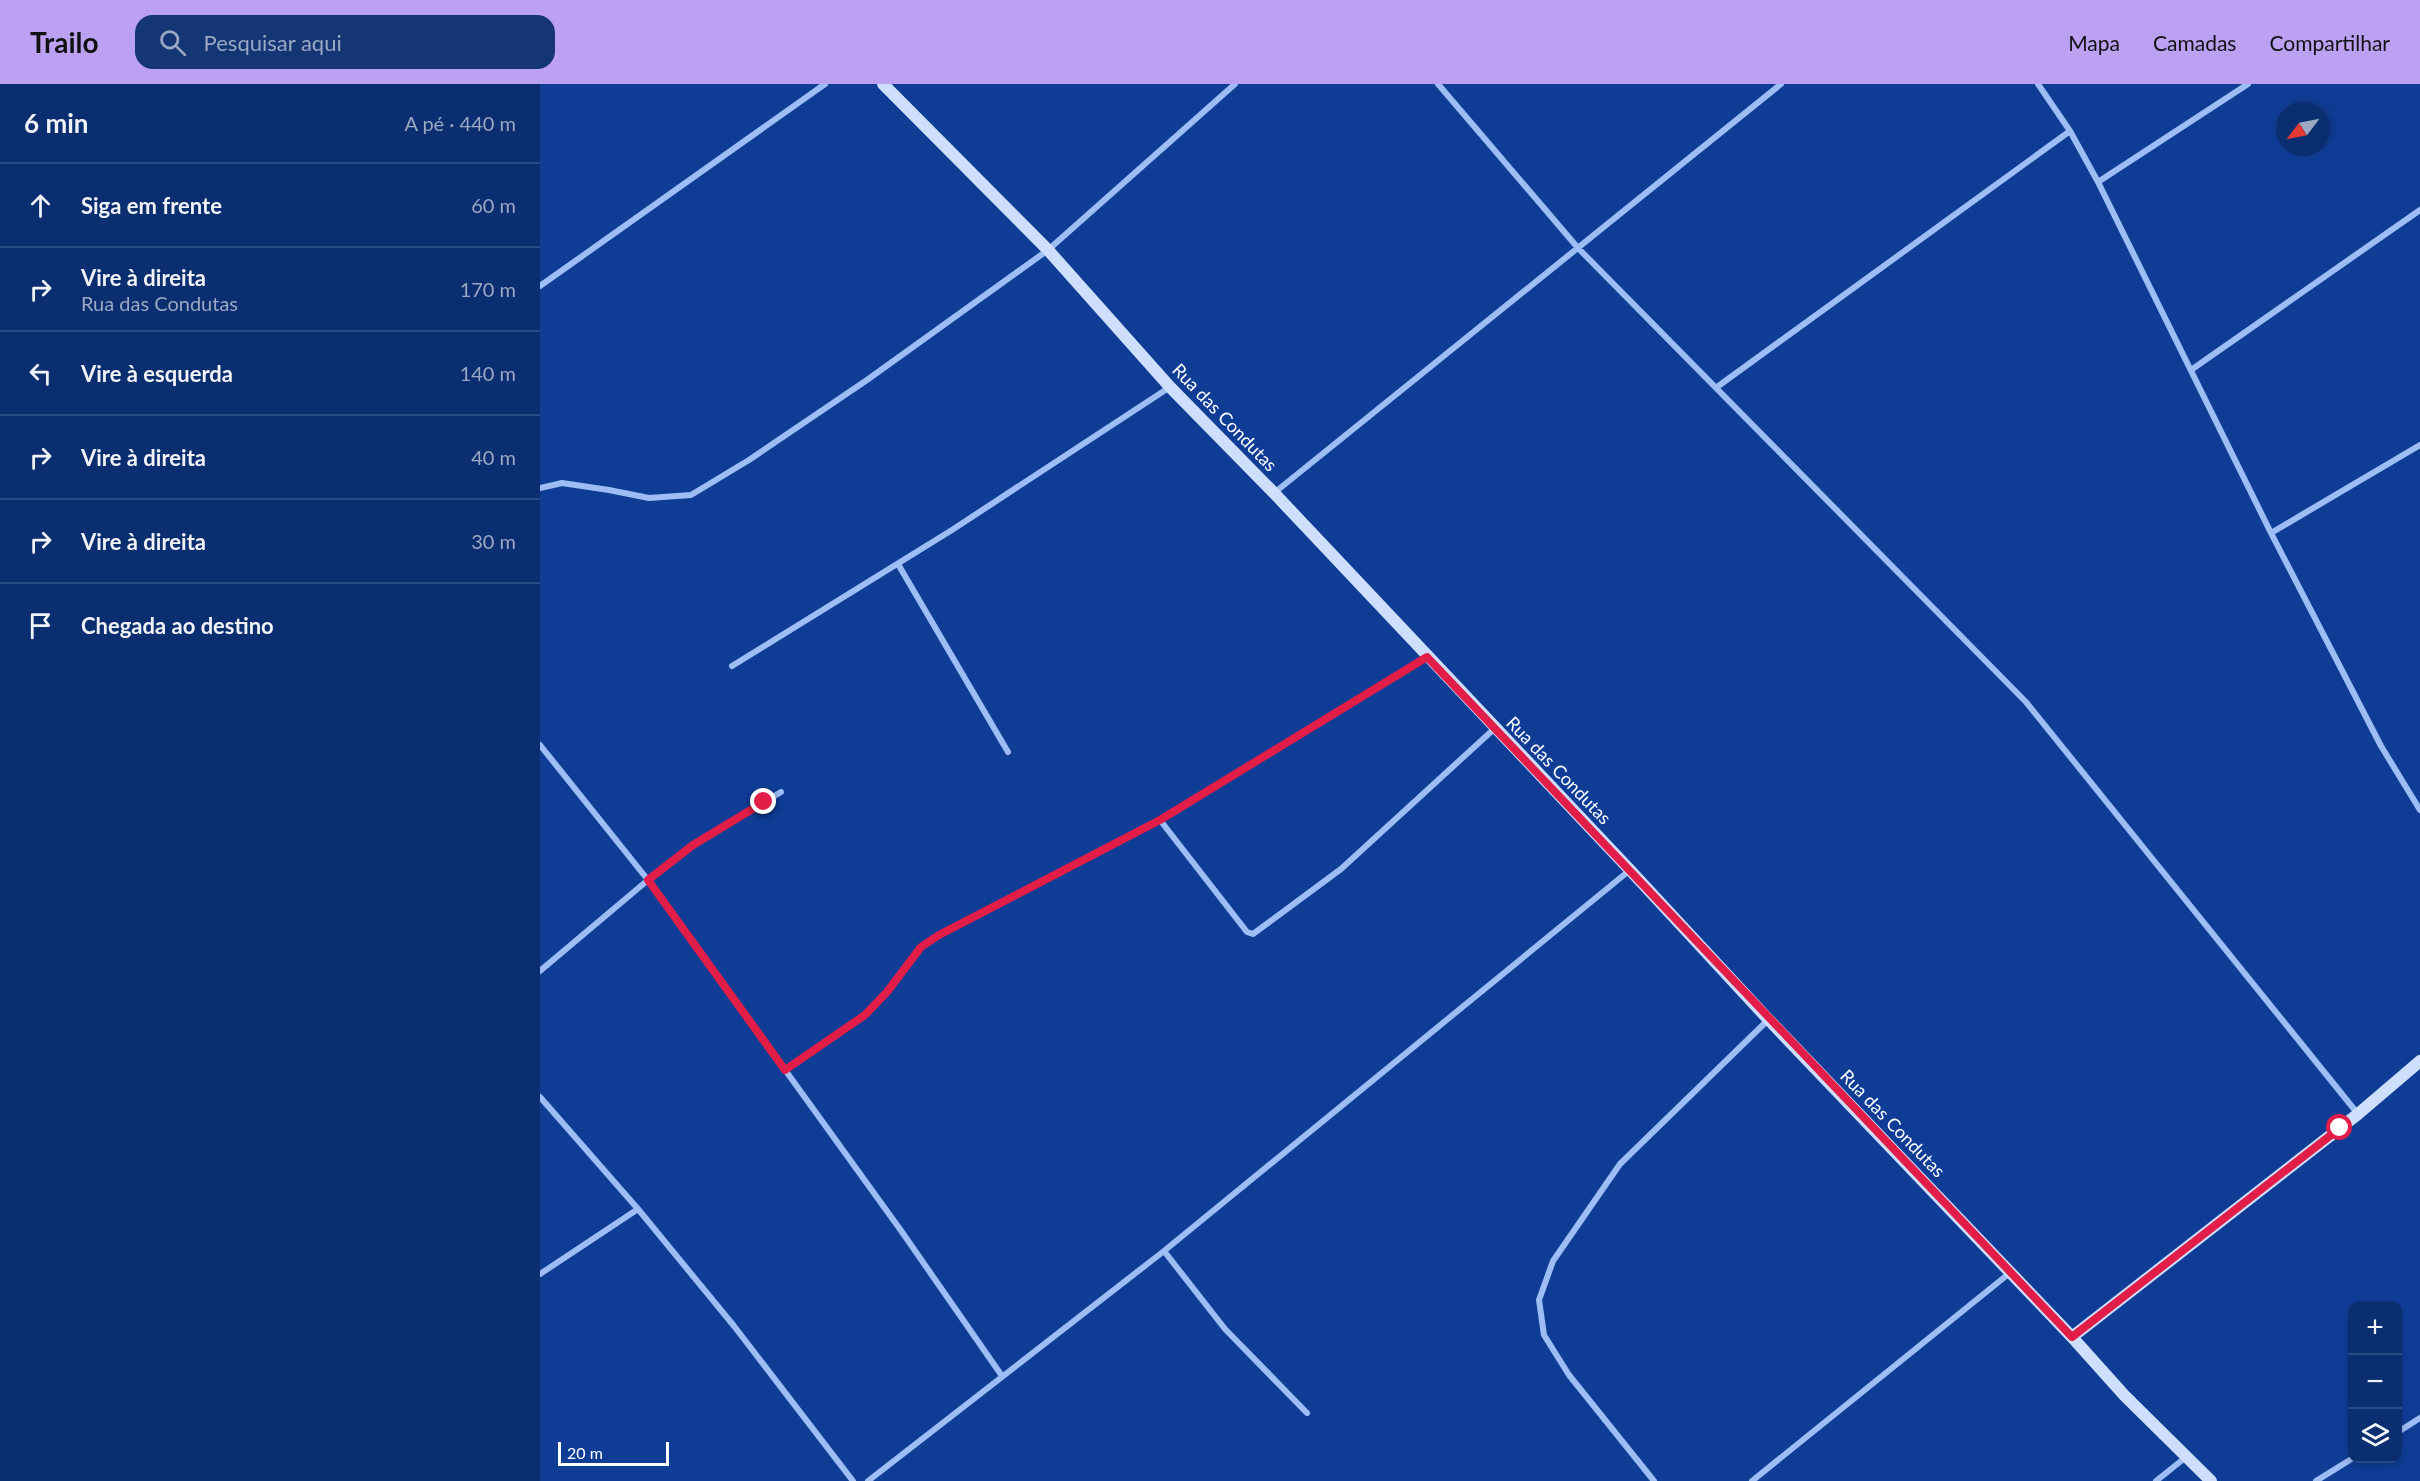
<!DOCTYPE html>
<html lang="pt">
<head>
<meta charset="utf-8">
<style>
  :root { --surface:#0b2e70; --page:#143675; --text:#f1f3f6; --muted:#9aa8c3; --line:#2b4a83; --accent:#bca0f2 }
  body { margin:0; font-family:Lato,sans-serif; background:var(--page); color:var(--text) }
  .controls { position:absolute; right:18px; bottom:18px; display:grid; overflow:hidden; border-radius:12px; box-shadow:0 3px 9px #0003 }
  .controls button { width:54px; height:54px; display:grid; place-items:center; padding:0; border:0; border-bottom:2px solid var(--line); background:var(--surface); color:var(--text); font:30px sans-serif }
  .compass { position:absolute; left:1736px; top:18px; width:54px; height:54px; border-radius:50%; background:var(--surface); box-shadow:0 3px 9px #0003; rotate:238deg }
  .scale { position:absolute; left:18px; bottom:15px; width:111px; box-sizing:border-box; padding-left:6px; border:3px solid #fff; border-top:0; font-size:16px; line-height:21px; white-space:nowrap; color:#fff; -webkit-text-stroke:4px #0f3d96; paint-order:stroke }
  .stop { position:absolute; width:18px; height:18px; margin:-14px; border:4px solid #e11d48; border-radius:50%; background:#fff }
  .stop.end { background:#e11d48; border-color:#fff; box-shadow:0 2px 6px #0008 }
  .list { margin:0; padding:0; list-style:none }
  h2 { display:flex; justify-content:space-between; align-items:center; height:78px; margin:0; padding:0 24px; font-size:26px }
  h2 small { font-size:20px; font-weight:400; color:var(--muted) }
  .list li { display:grid; grid-template-columns:39px 1fr auto; gap:18px; align-items:center; box-sizing:border-box; height:84px; padding:0 24px; border-top:2px solid var(--line) }
  .list b { display:block; font-size:22px; white-space:nowrap }
  .list p { margin:0; font-size:20px; white-space:nowrap; color:var(--muted) }
  .list em { font-size:20px; font-style:normal; color:var(--muted) }
  .icon { flex:none; width:33px; height:33px; fill:none; stroke:currentColor; stroke-width:2; stroke-linecap:round; stroke-linejoin:round }
  .map { position:relative; flex:none; width:1880px; height:1397px; overflow:hidden }
  header { display:flex; align-items:center; gap:36px; box-sizing:border-box; height:84px; padding:0 30px; background:var(--accent); color:#111 }
  header strong { font-size:28px }
  nav { display:flex; gap:33px; margin-inline-start:auto; font-size:21px }
  .search { width:420px; height:54px; background:var(--page); display:flex; align-items:center; gap:15px; box-sizing:border-box; padding:0 21px; border-radius:18px; color:var(--muted); font-size:22px }
  main { display:flex }
  aside { flex:1; background:var(--surface) }
  .map>svg:first-child { display:block }
  .lines { fill:none; stroke-linecap:round; stroke-linejoin:round }
  .street { stroke:#9ebdf4; stroke-width:6 }
  .secondary { stroke:#cedefd; stroke-width:12 }
  .route { stroke:#e11d48; stroke-width:8 }
  .labels { text-anchor:middle; dominant-baseline:central; stroke-width:4.5; stroke-linejoin:round; paint-order:stroke }
  .street-label { font-size:18px; fill:#fff; stroke:#0f3d96 }
</style>
</head>
<body>
<header>
<strong>Trailo</strong>
<div class="search"><svg class="icon" aria-label="search" viewBox="0 0 24 24"><circle cx="10" cy="10" r="6"/><path d="M15 15l6 6"/></svg>Pesquisar aqui</div>
<nav><a>Mapa</a><a>Camadas</a><a>Compartilhar</a></nav>
</header>
<main>
<aside>
<h2>6 min<small>A pé · 440 m</small></h2>
<ul class="list">
<li><svg class="icon" aria-label="ahead" viewBox="0 0 24 24"><path d="M12 20V5M6 11l6-6 6 6"/></svg><div><b>Siga em frente</b></div><em>60 m</em></li>
<li><svg class="icon" aria-label="right" viewBox="0 0 24 24"><path d="M7 20v-9h11M14 6l5 5-5 5"/></svg><div><b>Vire à direita</b><p>Rua das Condutas</p></div><em>170 m</em></li>
<li><svg class="icon" aria-label="left" viewBox="0 0 24 24"><path d="M17 20v-9H6M10 6l-5 5 5 5"/></svg><div><b>Vire à esquerda</b></div><em>140 m</em></li>
<li><svg class="icon" aria-label="right" viewBox="0 0 24 24"><path d="M7 20v-9h11M14 6l5 5-5 5"/></svg><div><b>Vire à direita</b></div><em>40 m</em></li>
<li><svg class="icon" aria-label="right" viewBox="0 0 24 24"><path d="M7 20v-9h11M14 6l5 5-5 5"/></svg><div><b>Vire à direita</b></div><em>30 m</em></li>
<li><svg class="icon" aria-label="arrive" viewBox="0 0 24 24"><path d="M6 21V4h12l-3 4 3 4H6"/></svg><div><b>Chegada ao destino</b></div></li>
</ul>
</aside>
<div class="map">
<svg width="1880" height="1397" viewBox="0 0 1880 1397">
  <rect width="100%" height="100%" fill="#0f3d96"/>
  <g class="lines">
    <path class="street" d="M898,0l140,164 448,454 332,412
      M1498,0l32,47 28,51 173,351 110,213 39,64
      M1558,98l150,-98
      M0,202l285,-202
      M1651,286l229,-160
      M1177,303l353,-256
      M0,404l22,-5 47,7 40,8 42,-3 58,-35 118,-80 181,-130 187,-166
      M734,409l507,-409
      M1731,449l149,-88
      M358,480l110,188
      M192,582l220,-136 218,-143
      M0,661l108,135 254,352 100,144
      M620,736l87,112 6,2 88,-65 153,-140
      M0,887l108,-91 45,-35 88,-53
      M245,986l80,-55 22,-23 34,-45 18,-12 221,-115 267,-163
      M0,1013l98,112 96,117 119,155
      M624,1167l61,78 82,84
      M0,1190l98,-65
      M1858,1348l22,-14
      M328,1397l296,-230 466,-381
      M1114,1397l-85,-106 -25,-40 -5,-35 14,-39 67,-97 148,-144
      M1212,1397l259,-209
      M1616,1397l30,-24
      M1776,1397l37,-23"/>
    <path class="secondary" d="M343,0l165,166 122,137 104,106 356,377 138,149 304,318 52,58 87,86
      M1532,1253l286,-223 62,-53"/>
  </g>
  <g class="lines">
    <path class="route" d="M224,718l-71,43 -45,35 137,190 80,-55 22,-23 34,-45 18,-12 221,-115 267,-163c214,228 431,453 645,680l268,-209"/>
  </g>
  <g class="labels">
    <g class="street-label">
      <text transform="translate(685 333) rotate(46)">Rua das Condutas</text>
      <text transform="translate(1019 686) rotate(46)">Rua das Condutas</text>
      <text transform="translate(1353 1039) rotate(46)">Rua das Condutas</text>
    </g>
  </g>
</svg>
<div class="controls">
<button>+</button>
<button>−</button>
<button><svg class="icon" aria-label="layers" viewBox="0 0 24 24"><path d="M12 4l9 5-9 5-9-5zM3 14l9 5 9-5"/></svg></button>
</div>
<svg class="compass" viewBox="-18 -18 36 36"><path d="M0-13l5 13h-10z" fill="#e53935"/><path d="M0 13l5-13h-10z" fill="#9aa8c3"/></svg>
<div class="scale">20 m</div>
<div class="stop" style="left:1800px;top:1044px"></div>
<div class="stop end" style="left:224px;top:718px"></div>
</div>
</main>
</body>
</html>
